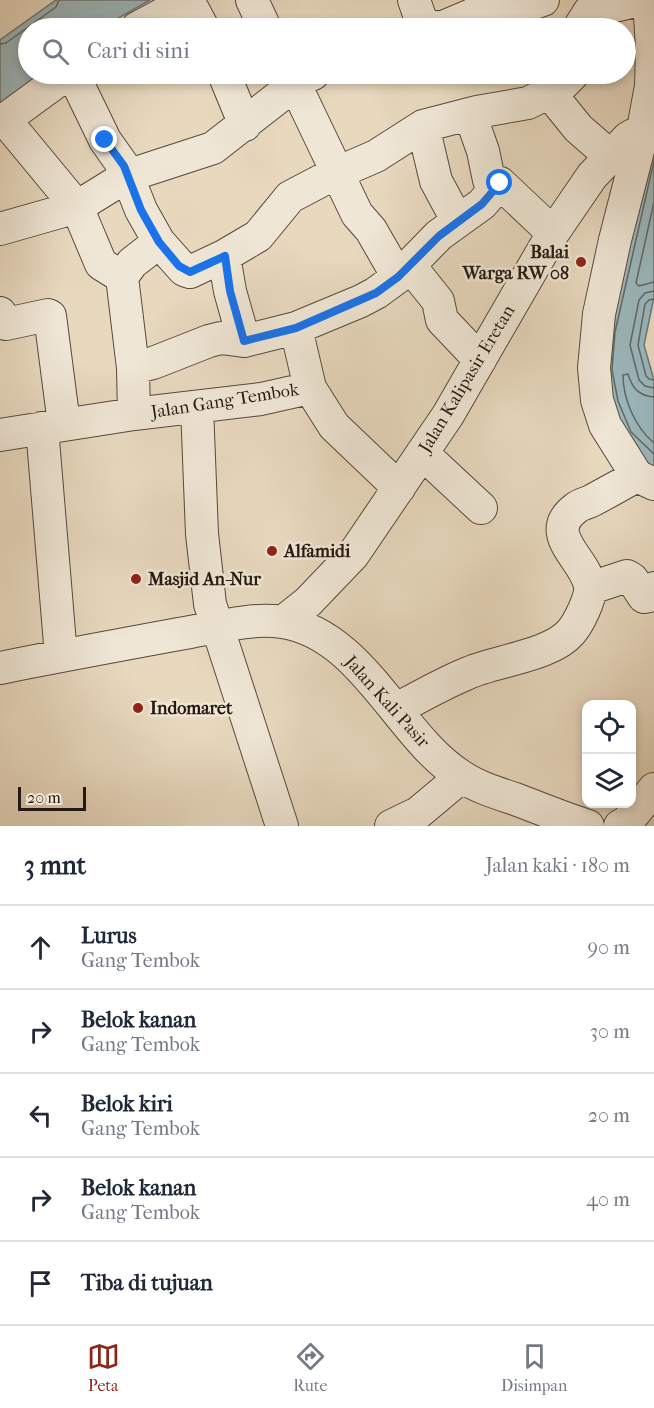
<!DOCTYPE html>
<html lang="id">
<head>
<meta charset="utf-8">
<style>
  :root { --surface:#fff; --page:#f2f2f3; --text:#1f2937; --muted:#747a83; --line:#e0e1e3; --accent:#8f2418 }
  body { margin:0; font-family:"IM FELL French Canon",serif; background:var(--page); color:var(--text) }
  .controls { position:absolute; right:18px; bottom:18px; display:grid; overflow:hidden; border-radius:12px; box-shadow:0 3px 9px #0003 }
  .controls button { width:54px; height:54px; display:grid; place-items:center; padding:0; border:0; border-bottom:2px solid var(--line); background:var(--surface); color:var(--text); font:30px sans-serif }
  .scale { position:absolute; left:18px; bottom:15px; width:68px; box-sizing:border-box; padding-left:6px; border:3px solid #261911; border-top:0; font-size:16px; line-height:21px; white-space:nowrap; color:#261911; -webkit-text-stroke:4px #efe6d5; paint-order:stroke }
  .stop { position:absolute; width:18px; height:18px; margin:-14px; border:4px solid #1a73e8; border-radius:50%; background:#fff }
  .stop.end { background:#1a73e8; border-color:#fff; box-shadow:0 2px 6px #0008 }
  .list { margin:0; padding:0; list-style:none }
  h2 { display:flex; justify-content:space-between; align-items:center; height:78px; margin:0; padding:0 24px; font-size:26px }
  h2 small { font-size:20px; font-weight:400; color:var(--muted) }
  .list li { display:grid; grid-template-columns:39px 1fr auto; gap:18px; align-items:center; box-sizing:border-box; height:84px; padding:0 24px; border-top:2px solid var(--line) }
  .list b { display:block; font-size:22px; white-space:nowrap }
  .list p { margin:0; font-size:20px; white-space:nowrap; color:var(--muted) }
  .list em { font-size:20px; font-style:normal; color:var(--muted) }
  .icon { flex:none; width:33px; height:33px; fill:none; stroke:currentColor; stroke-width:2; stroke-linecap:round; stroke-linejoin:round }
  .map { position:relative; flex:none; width:654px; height:826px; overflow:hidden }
  .search { position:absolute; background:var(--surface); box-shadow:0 3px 9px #0003; left:18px; right:18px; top:18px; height:66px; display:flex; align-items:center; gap:15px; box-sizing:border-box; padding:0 21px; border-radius:33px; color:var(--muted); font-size:22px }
  .sheet { height:498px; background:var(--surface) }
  nav { display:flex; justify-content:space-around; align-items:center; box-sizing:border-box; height:84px; border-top:2px solid var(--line); background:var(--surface); font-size:16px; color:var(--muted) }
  nav a { display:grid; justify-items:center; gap:3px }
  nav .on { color:var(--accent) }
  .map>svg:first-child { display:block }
  .water { fill:#9bb7bc; stroke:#6c7878; stroke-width:1.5 }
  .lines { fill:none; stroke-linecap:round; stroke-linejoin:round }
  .shore { stroke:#606866; stroke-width:1.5 }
  .minor-casing { stroke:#56493c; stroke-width:34 }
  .minor { stroke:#efe6d5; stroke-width:32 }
  .route { stroke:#1a73e8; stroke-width:8 }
  .poi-dot { fill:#8f2418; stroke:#efe6d5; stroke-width:2 }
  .labels { text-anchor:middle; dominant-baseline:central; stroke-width:5; stroke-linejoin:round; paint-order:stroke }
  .poi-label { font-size:18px; font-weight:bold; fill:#261911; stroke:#efe6d5; text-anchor:start }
  .street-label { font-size:18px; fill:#261911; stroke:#efe6d5 }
</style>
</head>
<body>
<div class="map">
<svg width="654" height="826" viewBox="0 0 654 826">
  <rect width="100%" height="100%" fill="#e7d8be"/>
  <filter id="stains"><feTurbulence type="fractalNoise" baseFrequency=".00333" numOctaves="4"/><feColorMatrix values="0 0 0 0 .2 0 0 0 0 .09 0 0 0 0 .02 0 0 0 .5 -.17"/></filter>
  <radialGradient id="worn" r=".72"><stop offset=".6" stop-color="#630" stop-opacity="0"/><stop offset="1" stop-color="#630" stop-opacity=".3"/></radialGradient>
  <path class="water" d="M56,0h94l-49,28h-73v46h14l-42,33v-67z
    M654,89v208l-10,48 10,35v91l-19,-14 -37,-86z"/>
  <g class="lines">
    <path class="shore" d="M0,44l6,-1 50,-36 3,-7
      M654,161l-39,171 -3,38 6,31 13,31 23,22
      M654,202l-18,81 3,3 15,-4
      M654,291l-9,2 -6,7 -9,45 9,35 6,6 9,2
      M654,299l-5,1 -4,4 -7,41 8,31 3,3 5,1
      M654,397c-15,-1 -22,-9 -26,-23l-5,1c0,24 12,52 31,68"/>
    <defs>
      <path id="minor" d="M188,0l15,28
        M252,0l13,28
        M414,0l8,23 15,5
        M649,0l3,48 -1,38 -9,49 -27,105 -16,74 -5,54 3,32 8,25 32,51 17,8
        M137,28l52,-28
        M441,28l35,-15 50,-7 17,-6
        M579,28l10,-16 51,-12
        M73,74l32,66 19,27 17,43 18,32
        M224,74l21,51
        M290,74l67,140 14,16 27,47
        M549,92l29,36 32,28
        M470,114l13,37 6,29 11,3 53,50
        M5,120l72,87 24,57 21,13 11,91 1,46
        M0,123l67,-49
        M423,126l13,55 21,39
        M0,229l77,-22 50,-31 86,-28 90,-70 10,-4
        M224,256l6,35 14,50
        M410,266l28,35 4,19 38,40
        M122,277l10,-14 27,-21 25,28 6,2 34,-16 34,-20 32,-39 40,-21 46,-20 47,-30 54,-14 51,-9 33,-17 12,-12
        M0,313l3,10 3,1 42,-9 2,1 14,108
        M296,328l14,60 24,38 65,62
        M133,368l20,-5 56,-22 12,-3 23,3 52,-13 65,-27 15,-8 22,-16 41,-42 43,-31 18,-21
        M197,407l5,127 8,70 72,222
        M42,428l19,228
        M0,435l134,-21 127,-15 49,-11
        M422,453l59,55
        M591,588l36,-12 5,3 12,18 5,-1 5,-8
        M283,622l25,-20 45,-47 95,-140 105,-182 39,-57 36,-38 5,-3h9
        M0,668c59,-12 119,-23 179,-34 31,-5 72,-17 103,-12 81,12 116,114 179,154 16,11 36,17 54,23 24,9 48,19 73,27
        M397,709c22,-12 45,-25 69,-35 27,-13 85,-18 105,-42 7,-8 21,-35 19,-46 -5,-28 -49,-52 -14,-78 5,-4 12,-5 17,-8 15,-8 29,-16 44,-24
        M391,826l27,-13 43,-36
        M620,826l7,-4 27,-33"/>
    </defs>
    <use href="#minor" class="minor-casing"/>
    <use href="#minor" class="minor"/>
  </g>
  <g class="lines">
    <path class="route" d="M105,140l19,26 17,44 18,32 20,24 11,6 35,-16 5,35 14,50 52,-13 80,-35 22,-16 41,-41 43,-32 18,-21"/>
  </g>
  <g class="poi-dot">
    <circle cx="581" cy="262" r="6"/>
    <circle cx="272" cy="551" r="6"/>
    <circle cx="136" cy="579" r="6"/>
    <circle cx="138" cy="708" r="6"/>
  </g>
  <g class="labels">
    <g class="poi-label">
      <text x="569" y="252" text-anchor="end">Balai<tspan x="569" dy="21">Warga RW 08</tspan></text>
      <text x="284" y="551">Alfamidi</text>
      <text x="148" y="579">Masjid An-Nur</text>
      <text x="150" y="708">Indomaret</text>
    </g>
    <g class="street-label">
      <text transform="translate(467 379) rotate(-59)">Jalan Kalipasir Eretan</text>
      <text transform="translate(225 401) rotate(-9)">Jalan Gang Tembok</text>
      <text transform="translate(387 702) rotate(48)">Jalan Kali Pasir</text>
    </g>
  </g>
  <rect width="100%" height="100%" filter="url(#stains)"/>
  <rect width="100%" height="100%" fill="url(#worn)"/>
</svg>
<div class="controls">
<button><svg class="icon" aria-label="locate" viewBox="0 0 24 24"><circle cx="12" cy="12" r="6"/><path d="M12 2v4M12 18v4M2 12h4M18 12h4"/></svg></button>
<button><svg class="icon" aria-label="layers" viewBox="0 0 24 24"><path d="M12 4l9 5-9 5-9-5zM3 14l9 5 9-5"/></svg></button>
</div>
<div class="scale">20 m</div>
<div class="stop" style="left:500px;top:183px"></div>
<div class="stop end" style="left:105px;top:140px"></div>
<div class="search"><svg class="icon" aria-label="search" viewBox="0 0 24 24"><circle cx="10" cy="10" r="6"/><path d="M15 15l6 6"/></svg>Cari di sini</div>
</div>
<section class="sheet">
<h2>3 mnt<small>Jalan kaki · 180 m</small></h2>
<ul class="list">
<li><svg class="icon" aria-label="ahead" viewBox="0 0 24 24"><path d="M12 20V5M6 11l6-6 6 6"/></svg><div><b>Lurus</b><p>Gang Tembok</p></div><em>90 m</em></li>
<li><svg class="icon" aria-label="right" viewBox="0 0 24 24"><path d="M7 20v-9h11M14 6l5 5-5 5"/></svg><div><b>Belok kanan</b><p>Gang Tembok</p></div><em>30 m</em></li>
<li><svg class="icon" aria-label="left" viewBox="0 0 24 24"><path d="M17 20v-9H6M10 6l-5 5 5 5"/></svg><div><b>Belok kiri</b><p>Gang Tembok</p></div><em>20 m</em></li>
<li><svg class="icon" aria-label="right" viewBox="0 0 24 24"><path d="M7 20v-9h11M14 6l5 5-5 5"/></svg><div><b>Belok kanan</b><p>Gang Tembok</p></div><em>40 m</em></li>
<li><svg class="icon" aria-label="arrive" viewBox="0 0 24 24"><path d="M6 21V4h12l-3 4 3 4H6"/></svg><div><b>Tiba di tujuan</b></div></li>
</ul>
</section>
<nav>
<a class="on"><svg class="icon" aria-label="map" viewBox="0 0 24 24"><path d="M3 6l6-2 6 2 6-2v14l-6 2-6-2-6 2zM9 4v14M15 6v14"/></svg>Peta</a>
<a><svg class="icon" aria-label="directions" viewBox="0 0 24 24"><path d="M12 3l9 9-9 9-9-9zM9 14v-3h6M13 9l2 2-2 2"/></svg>Rute</a>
<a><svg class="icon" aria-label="saved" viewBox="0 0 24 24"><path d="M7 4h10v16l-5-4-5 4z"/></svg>Disimpan</a>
</nav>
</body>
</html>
